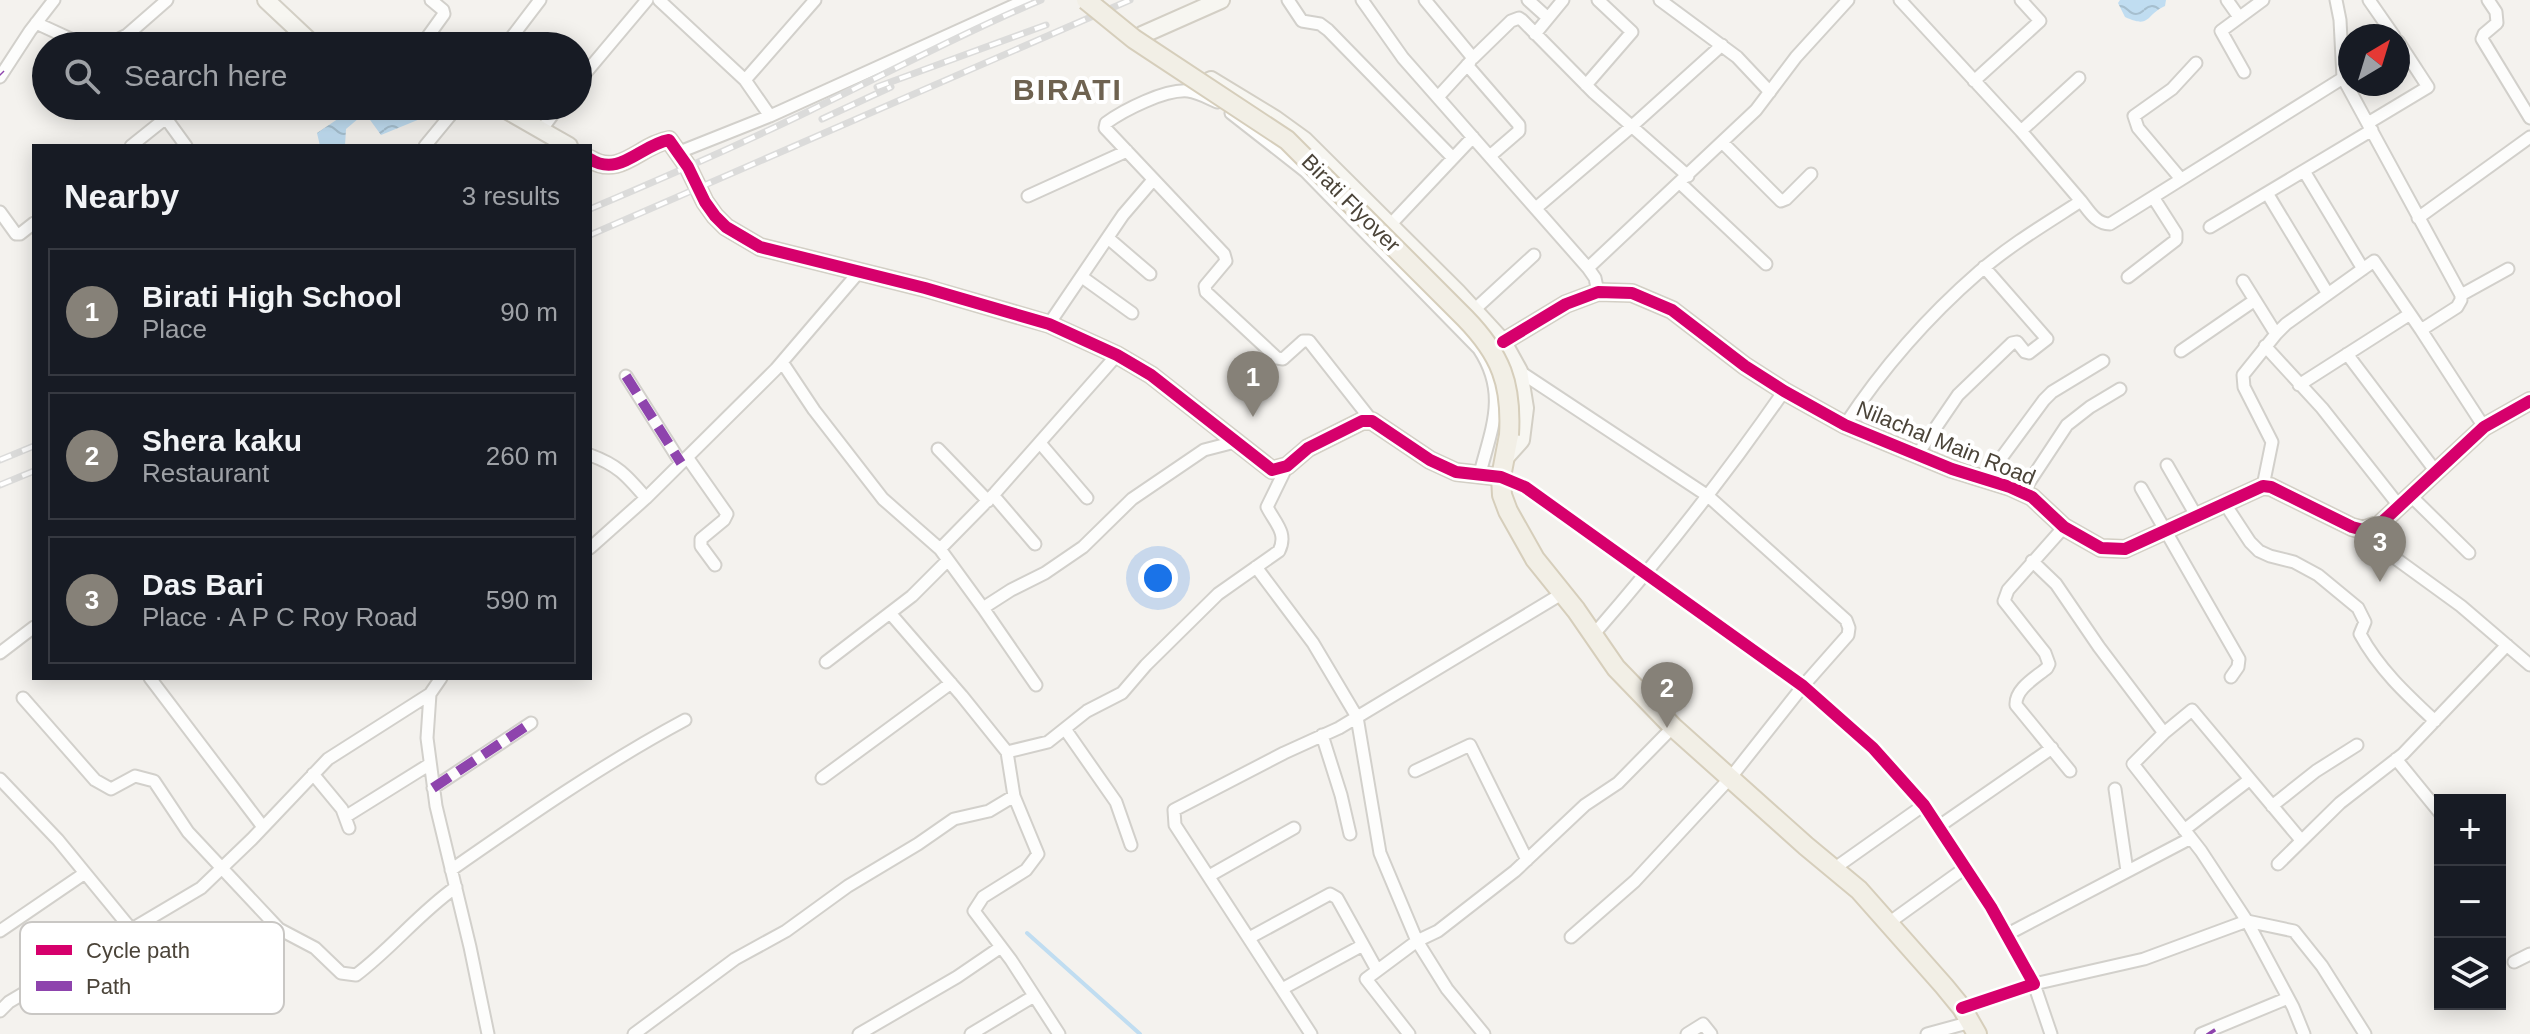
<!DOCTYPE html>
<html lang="en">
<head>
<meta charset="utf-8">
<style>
  :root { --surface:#171b24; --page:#242831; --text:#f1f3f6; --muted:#9ea1a6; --line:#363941; --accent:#868178 }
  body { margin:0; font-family:Helvetica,sans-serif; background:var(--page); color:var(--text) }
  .controls { position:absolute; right:24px; bottom:24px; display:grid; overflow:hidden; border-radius:0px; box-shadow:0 4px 20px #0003 }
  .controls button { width:72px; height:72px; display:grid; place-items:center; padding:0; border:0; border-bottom:2px solid var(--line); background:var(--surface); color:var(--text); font:40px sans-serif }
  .compass { position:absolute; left:2338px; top:24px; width:72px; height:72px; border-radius:50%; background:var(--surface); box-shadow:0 4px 20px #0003; rotate:38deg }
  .you { position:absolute; left:1158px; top:578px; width:28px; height:28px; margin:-20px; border:6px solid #fff; border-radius:50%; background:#1a73e8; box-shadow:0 0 0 12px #1a73e833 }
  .badge { display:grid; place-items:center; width:52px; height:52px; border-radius:50%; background:var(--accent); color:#fff; font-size:26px; font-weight:700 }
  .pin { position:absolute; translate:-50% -66px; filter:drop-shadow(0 2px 4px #0008) }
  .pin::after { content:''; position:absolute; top:42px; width:28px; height:24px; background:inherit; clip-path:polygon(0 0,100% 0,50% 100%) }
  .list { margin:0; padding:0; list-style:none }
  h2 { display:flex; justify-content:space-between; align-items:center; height:104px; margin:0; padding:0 32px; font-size:34px }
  h2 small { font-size:26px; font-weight:400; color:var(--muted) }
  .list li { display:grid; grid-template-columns:52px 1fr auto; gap:24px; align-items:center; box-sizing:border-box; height:128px; margin:0 16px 16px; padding:0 16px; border:2px solid var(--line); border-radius:0px }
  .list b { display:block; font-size:30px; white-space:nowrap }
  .list p { margin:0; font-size:26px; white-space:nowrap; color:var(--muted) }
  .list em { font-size:26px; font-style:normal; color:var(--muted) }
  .icon { flex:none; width:44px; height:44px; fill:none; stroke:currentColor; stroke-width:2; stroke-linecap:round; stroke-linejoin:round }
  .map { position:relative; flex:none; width:2530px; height:1034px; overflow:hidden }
  .search { position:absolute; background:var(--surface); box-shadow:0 4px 20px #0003; left:32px; top:32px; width:560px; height:88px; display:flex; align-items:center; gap:20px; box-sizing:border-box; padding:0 28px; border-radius:44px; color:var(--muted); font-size:30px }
  .panel { position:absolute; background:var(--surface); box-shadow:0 4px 20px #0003; left:32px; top:144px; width:560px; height:536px; border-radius:0px }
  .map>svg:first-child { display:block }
  .water { fill:url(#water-waves) }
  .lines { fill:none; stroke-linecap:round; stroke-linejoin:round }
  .stream { stroke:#c0ddf1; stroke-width:4 }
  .street-casing { stroke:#d2d0cb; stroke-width:15 }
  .secondary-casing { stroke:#d3cfc5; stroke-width:20 }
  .primary-casing { stroke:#d6cebb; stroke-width:22 }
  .street { stroke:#fdfdfc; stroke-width:11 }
  .secondary { stroke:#f7f6f1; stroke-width:16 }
  .primary { stroke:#f2efe6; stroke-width:18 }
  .rail-casing { stroke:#dbdbda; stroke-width:7 }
  .rail { stroke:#fff; stroke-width:4; stroke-dasharray:12; stroke-linecap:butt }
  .primary-bridge-casing { stroke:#d6cebb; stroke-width:22; stroke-linecap:butt }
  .primary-bridge { stroke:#f2efe6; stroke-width:18 }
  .quiet { stroke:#8e44ad; stroke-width:10; stroke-dasharray:20 10; stroke-linecap:butt }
  .cycleway-casing { stroke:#fff; stroke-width:17 }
  .cycleway { stroke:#d6006c; stroke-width:12 }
  .labels { text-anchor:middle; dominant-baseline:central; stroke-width:8; stroke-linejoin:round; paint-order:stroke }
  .street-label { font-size:22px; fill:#4b4439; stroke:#fff }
  .district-label { font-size:30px; font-weight:bold; letter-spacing:2px; fill:#6e6250; stroke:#fff }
  .key { fill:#fff; stroke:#c9c7c4; stroke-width:2 }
  .key-label { font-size:22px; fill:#4b4439 }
</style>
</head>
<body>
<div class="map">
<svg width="2530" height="1034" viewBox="0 0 2530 1034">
  <defs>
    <pattern id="water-waves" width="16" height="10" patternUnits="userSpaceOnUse" patternTransform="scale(2)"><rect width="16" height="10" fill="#c0ddf1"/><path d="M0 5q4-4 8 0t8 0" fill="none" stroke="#a6bfcf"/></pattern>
  </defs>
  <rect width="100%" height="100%" fill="#f4f2ee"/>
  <path class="water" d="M2120,0h46l-1,6c-20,9 -14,23 -40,11l-7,-14z
    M354,106h69l-3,13 -39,16 -16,-22 -19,16 -1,17h-25l-3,-13 37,-25z"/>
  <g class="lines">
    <path class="stream" d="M1027,933l113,101"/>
    <defs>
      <path id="street" d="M659,0l86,80 25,36
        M1288,0l14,21 18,3 8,6 125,128
        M1362,0l41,58 185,210 7,10 3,14
        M1425,0l48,58 38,-37 8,-3 3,2 72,73 94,83
        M1528,0l20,18
        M1660,0l77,57 33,35
        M2227,0l12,17
        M2336,0l4,20 3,58 118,217v5l-4,7 -36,23 63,97
        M2369,0l25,36
        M2488,0l8,12 1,11 -13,11 -2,5 48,79
        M36,23l50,23
        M1535,34l28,-34
        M105,46l22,-11
        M138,46l-11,-11 40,-35
        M421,46l23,-32 -1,-4 -12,-10
        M505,46l35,-46
        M1467,65l52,60v6l-29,25
        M2244,72l-23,-41 42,-31
        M0,77l30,-46 24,-31
        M745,80l70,-80
        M1974,81l66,-60 -19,-21
        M578,82l69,-82
        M1586,85l46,-53 -34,-32
        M1438,97l32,-35
        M1217,102c-9,-4 -19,-10 -29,-11 -23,-2 -64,19 -82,32l-1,5 119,126 2,7 -21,25 1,6 71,66 6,1 20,-18h6l63,80
        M157,106l29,40
        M1231,113l74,58 174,178c29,44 13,78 1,124
        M2368,123l60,-36 -30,-46
        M542,129l17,-23
        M2021,131l58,-53
        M1722,142l59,59 5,-2 25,-25
        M131,146l35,-28
        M425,146l33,-40
        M677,153l93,-37 256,-116
        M2304,171l59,98
        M2181,179l-43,-51 -4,-12 38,-27 24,-26
        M1680,183l86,81
        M2267,193l61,101
        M1028,196l99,-45
        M2081,201c8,10 15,23 29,23l233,-146
        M1536,208l95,-81 91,-82
        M0,212l16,22h4l14,-11
        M2418,218l112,-81
        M1390,225l83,-88
        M2210,227l162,-97
        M1108,238l42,36
        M1588,268l168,-158 40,-53 52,-57
        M1082,277l50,36
        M2128,277l48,-37v-7l-23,-36
        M2243,281l33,53
        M2461,295l47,-26
        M1474,310l60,-55
        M1049,324l74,-109 30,-35
        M2265,346l57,62 78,99
        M2181,351l74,-51
        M2347,354l90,119
        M782,362l32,48 69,89 57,50 43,59 28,-18 34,-17 38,-26 49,-48 72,-49 31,-8
        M1519,371l189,125 138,124 3,8 -1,7 -45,51 -72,91 -96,104 -64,56
        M626,376l55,87
        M2299,385l111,-71
        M1845,425c39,-59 81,-107 134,-153 31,-27 68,-49 102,-71l-60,-70 -121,-131
        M1040,443l47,55
        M938,449l50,52
        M590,455c28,10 37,21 56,43
        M1917,455l41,-60 54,-52 5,-1 8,10 4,1 18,-14 -63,-72
        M687,457l40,57 -3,6 -23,19v7l14,19
        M2167,465l30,52
        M1501,477l24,10 278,199 70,62 51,57 67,102 43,77 -72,24
        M1985,480l59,-80 8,-8 51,-31
        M2263,486l9,-44 -28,-55 -1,-12 33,-41 10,-10 88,-63 47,69
        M2141,488l98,171 -1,8 -7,10
        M2022,493l45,-68 23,-18 30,-18
        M993,495l42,49
        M2411,496l58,57
        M2225,504l25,38 9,9 11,5 24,6 24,13 40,33 7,14 -5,12c19,35 46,60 75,87
        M2064,527l-56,63 -4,11 41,52 4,11 -2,4c-12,10 -32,21 -31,37l54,66
        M2363,530l10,12 88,64 69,59
        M590,548l56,-50 130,-129 83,-97
        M940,549l55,-56 122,-138
        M2032,561l24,23 43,63 65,86 -31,31 68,87 46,70 -103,38 -110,25 17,50
        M1256,567l57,76 44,74 23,136 37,88 30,48 37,45
        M983,608l53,77
        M890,613l72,83 45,56
        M1594,634c68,-78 131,-158 190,-243
        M0,653l34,-26
        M826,662l86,-66 36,-36
        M150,678l113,149
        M441,678l-11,16 -3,44 9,68 34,141 18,87
        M23,698l72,82 16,9 24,-13 19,5 34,51 91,97 36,19 26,25 15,2c36,-27 63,-62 100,-88
        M1065,729l51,73 15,43
        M2164,733l28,-23 109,130
        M1322,735l19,60 9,39
        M2396,759l44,54
        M1415,771l55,-26 57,115
        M313,774l29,35 7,19
        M822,778l129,-95
        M0,779l58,61 73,89
        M433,788l98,-65
        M2115,789l12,82
        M1014,796l24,58 -12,16 -43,27 -9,14 37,49 48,74
        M2272,806l44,-35 41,-26
        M345,817l85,-53
        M1938,827l114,-79
        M2184,830l65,-50
        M2278,864l62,-61 63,-49 104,-109
        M1835,868l89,-63
        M451,870c76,-53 152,-106 234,-150
        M1209,876l85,-48
        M2247,921l47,10 28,35 43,68
        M2247,921l46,86 11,27
        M1890,922l75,-54
        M0,931l85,-58
        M2006,935l185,-97
        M1249,938l81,-44 7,4 40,72
        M2514,962l16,-8
        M1282,989l81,-44
        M0,1011l9,-9 192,-114 51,-49 76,-80 102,-65
        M634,1034l101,-75 51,-28 62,-45 70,-42 36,-25 35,-8 25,-15 -7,-44 41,-10 39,-31 35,-18 24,-28 72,-71 61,-43c9,-18 -4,-28 -12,-44l20,-41
        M859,1034l98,-57 44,-30
        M971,1034l63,-38
        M1311,1034l-136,-209 -1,-15 110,-57 55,-25 224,-135
        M1409,1034l-43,-55 51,-38 21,-10 77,-60 70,-66 33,-22 55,-56
        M1687,1034l16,-10 8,10
        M1927,1034l44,-12
        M2201,1034l87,-36"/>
      <path id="secondary" d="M266,0l49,46
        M1142,35l79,-35
        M1211,80l64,39 29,21 153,152 46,50 16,29 6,37 -4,32 -17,19
        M499,106l70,40
        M590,159c30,19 50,-14 79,-19l19,27 17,35 10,14 11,11 34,20 165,41 124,36 68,31 34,20 121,95 15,-4 21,-18 54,-27h10l58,39 26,12 45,5
        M1503,342l63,-38 32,-12 34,1 40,17 73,56 39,25 61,34 107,44 58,18 22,10 32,30 37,21 24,1 138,-63 8,1 81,40 11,3 17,-6 104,-97 46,-26"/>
      <path id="primary" d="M1509,435l-8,42 1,18 6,16 27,48 41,51 40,58 57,59 133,119 53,44 85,96 18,22 15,26"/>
    </defs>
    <use href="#street" class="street-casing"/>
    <use href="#secondary" class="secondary-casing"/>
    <use href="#primary" class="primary-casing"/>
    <use href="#street" class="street"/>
    <use href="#secondary" class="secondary"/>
    <use href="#primary" class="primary"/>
    <defs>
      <path id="rail" d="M877,87l169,-62
        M822,119l69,-32
        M590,209c73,-31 147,-63 219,-98 77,-37 153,-78 232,-111
        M590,235l540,-235
        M0,460l34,-14
        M0,485l34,-14"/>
    </defs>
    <use href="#rail" class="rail-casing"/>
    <use href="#rail" class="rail"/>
    <defs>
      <path id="primary-bridge" d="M1086,0l48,39 153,101 178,178c36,37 47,66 44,117"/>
    </defs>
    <use href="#primary-bridge" class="primary-bridge-casing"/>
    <use href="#primary-bridge" class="primary-bridge"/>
    <path class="quiet" d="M0,74l1,1
      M626,376l55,87
      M433,788l98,-65
      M2210,1031l2,3"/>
    <defs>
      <path id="cycleway" d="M590,159c30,19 50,-14 79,-19l19,27 17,35 10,14 11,11 34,20 165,41 124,36 68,31 34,20 121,95 15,-4 21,-18 54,-27h10l58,39 26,12 45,5 24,10 278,199 70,62 51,57 67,102 43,77 -72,24
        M1503,342l63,-38 32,-12 34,1 40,17 73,56 39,25 61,34 107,44 58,18 22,10 32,30 37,21 24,1 138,-63 8,1 81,40 11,3 17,-6 104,-97 46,-26"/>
    </defs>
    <use href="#cycleway" class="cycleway-casing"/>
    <use href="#cycleway" class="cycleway"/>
  </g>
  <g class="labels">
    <g class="street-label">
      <text transform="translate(1351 203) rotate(45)">Birati Flyover</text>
      <text transform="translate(1946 443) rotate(22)">Nilachal Main Road</text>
    </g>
    <g class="district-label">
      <text x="1068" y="89">BIRATI</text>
    </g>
  </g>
  <rect x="20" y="922" width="264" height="92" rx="12" class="key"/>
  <rect x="36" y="945" width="36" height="10" fill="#d6006c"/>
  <rect x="36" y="981" width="36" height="10" fill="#8e44ad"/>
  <g class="key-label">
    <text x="86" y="958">Cycle path</text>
    <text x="86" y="994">Path</text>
  </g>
</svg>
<div class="controls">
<button>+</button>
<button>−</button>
<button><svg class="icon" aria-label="layers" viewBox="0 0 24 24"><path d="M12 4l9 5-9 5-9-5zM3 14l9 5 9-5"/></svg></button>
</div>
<svg class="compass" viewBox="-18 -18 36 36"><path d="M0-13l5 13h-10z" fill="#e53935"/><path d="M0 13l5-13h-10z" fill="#9ea1a6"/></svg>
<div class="you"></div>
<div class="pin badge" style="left:1253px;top:417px">1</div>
<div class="pin badge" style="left:1667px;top:728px">2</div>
<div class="pin badge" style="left:2380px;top:582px">3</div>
<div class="search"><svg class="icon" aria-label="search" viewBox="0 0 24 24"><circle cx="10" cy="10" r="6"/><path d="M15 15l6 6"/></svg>Search here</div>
<section class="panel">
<h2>Nearby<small>3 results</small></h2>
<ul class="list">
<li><span class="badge">1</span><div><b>Birati High School</b><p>Place</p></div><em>90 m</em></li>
<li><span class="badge">2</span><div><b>Shera kaku</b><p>Restaurant</p></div><em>260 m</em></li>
<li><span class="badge">3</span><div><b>Das Bari</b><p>Place · A P C Roy Road</p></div><em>590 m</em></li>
</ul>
</section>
</div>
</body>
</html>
